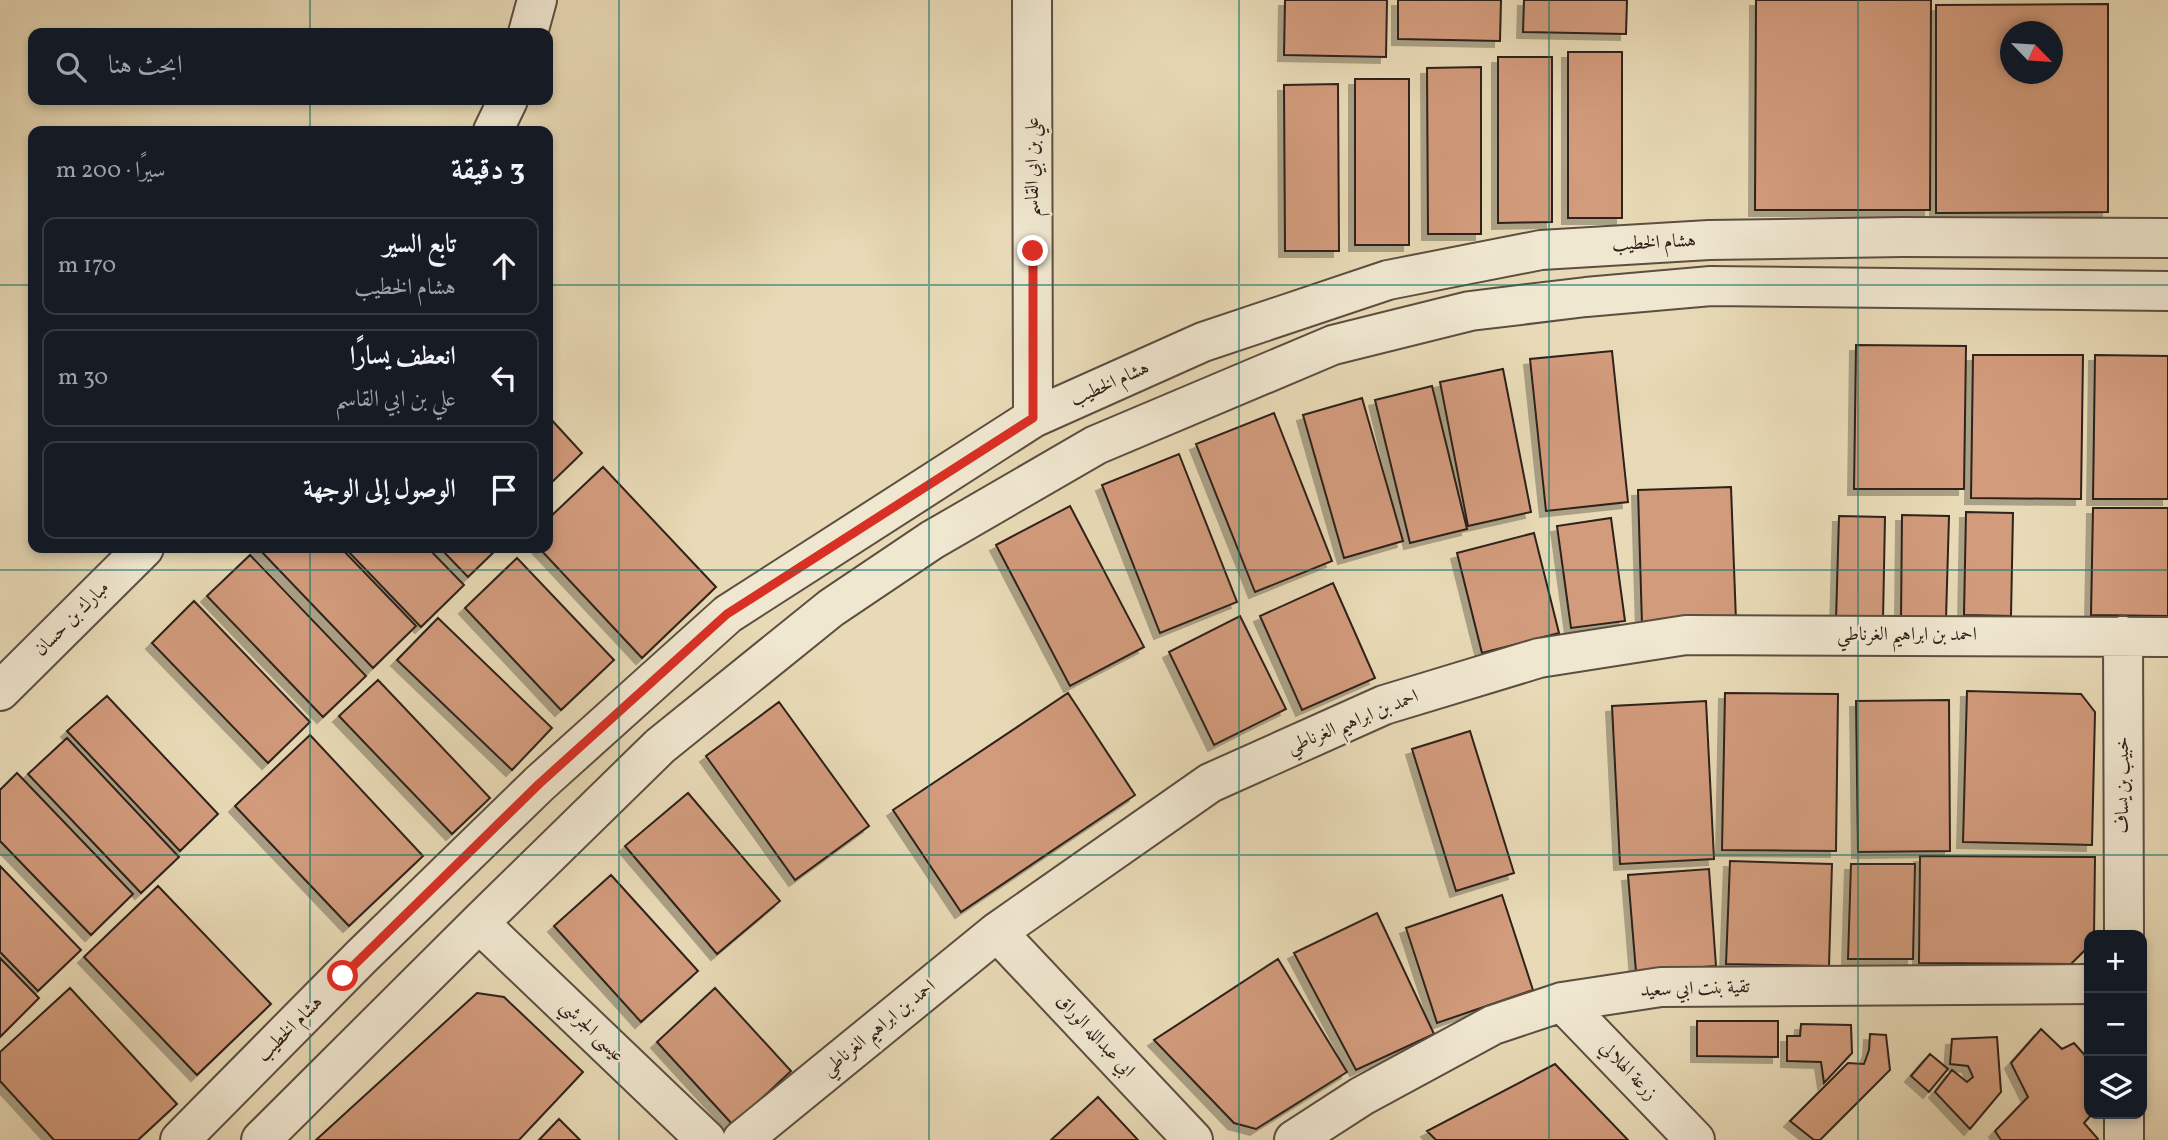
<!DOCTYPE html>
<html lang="ar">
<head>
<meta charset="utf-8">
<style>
  :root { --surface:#171b24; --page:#242831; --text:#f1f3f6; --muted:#9ea1a6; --line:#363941 }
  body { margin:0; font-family:Vollkorn,Amiri,serif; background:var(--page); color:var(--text); direction:rtl }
  .controls { position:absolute; right:21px; bottom:21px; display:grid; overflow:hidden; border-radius:14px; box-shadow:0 4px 10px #0003 }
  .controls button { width:63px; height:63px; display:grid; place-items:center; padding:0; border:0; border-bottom:2px solid var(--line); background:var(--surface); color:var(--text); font:35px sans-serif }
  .compass { position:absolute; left:2000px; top:21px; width:63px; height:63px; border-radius:50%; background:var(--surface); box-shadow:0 4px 10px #0003; rotate:115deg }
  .stop { position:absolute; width:21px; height:21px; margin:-16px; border:5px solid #d93025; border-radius:50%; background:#fff }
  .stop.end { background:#d93025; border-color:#fff; box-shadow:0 2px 7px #0008 }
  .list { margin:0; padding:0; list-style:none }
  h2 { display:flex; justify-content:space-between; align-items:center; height:91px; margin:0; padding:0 28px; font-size:30px }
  h2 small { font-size:23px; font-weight:400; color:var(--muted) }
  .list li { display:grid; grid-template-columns:46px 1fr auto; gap:21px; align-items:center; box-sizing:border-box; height:98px; margin:0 14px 14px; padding:0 14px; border:2px solid var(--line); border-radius:14px }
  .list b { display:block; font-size:26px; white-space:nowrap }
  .list p { margin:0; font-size:23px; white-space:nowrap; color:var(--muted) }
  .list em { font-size:23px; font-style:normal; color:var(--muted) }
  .icon { flex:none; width:38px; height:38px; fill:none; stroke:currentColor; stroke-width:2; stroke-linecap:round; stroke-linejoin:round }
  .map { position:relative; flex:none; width:2168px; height:1140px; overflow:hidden; direction:ltr }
  .search { position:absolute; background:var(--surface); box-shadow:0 4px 10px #0003; left:28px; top:28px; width:525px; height:77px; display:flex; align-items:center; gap:18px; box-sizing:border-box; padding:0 24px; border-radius:14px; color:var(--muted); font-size:26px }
  .panel { position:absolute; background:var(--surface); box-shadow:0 4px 10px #0003; left:28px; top:126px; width:525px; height:427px; border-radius:14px; direction:rtl }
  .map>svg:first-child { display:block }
  .building { fill:#d29b7b; stroke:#2e201a; stroke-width:2; fill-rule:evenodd; filter:url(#shadow) }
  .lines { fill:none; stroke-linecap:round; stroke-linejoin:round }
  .street-casing { stroke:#5c4e41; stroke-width:42 }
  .street { stroke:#f0e7d0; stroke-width:38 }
  .route { stroke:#d93025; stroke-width:9 }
  .grid { fill:none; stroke:#0f766e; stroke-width:2; stroke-opacity:0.55 }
  .labels { text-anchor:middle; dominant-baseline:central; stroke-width:5; stroke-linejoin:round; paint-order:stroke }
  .street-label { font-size:19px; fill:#2e201a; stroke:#f0e7d0 }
</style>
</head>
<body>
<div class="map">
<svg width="2168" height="1140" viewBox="0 0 2168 1140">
  <defs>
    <filter id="shadow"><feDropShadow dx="-6" dy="6" stdDeviation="0" flood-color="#0004"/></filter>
  </defs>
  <rect width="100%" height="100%" fill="#e8dab6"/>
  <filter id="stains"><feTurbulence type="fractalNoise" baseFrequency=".00286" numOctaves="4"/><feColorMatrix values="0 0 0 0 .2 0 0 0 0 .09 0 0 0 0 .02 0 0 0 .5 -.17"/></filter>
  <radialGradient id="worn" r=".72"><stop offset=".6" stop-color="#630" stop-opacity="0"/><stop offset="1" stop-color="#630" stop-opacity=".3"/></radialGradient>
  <path class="building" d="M1285,0h102l-1,57 -102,-2z
    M1398,0h103l-1,41 -102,-2z
    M1524,0h103l-1,34 -103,-2z
    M1756,0h175l-1,210h-175z
    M2108,4v208l-172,1v-208zM2010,32h42v42h-42z
    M1568,52h54v166h-54z
    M1498,57h54v165l-54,1z
    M1481,67v167h-53l-1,-166z
    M1355,79h54v166h-54z
    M1338,84l1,167h-54l-1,-166z
    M1856,345l110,1 -2,143h-110z
    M1612,351l16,151 -82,9 -16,-152z
    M1973,355h110l-2,144 -110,-1z
    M2095,355l73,1v143h-75z
    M1503,369l28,143 -63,14 -28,-144z
    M1432,386l35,143 -57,14 -35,-143z
    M1362,398l41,143 -59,17 -41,-143z
    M1274,413l58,148 -77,31 -59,-148z
    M548,416l34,37 -34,33z
    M1179,454l58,148 -77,31 -58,-148z
    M603,467l113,120 -74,71 -103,-110h9v-29z
    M1731,487l5,134 -94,4 -4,-135z
    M1070,506l74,141 -74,39 -74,-141z
    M2093,508h75v108l-77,-1z
    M1966,512l47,1 -2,103 -47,-1z
    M1902,515l47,1 -3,103h-45z
    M1839,516l46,1 -2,103h-47z
    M1611,518l14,103 -54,7 -14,-102z
    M1534,533l25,100 -77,20 -25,-100z
    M258,548h83l75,78 -43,42z
    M345,548h83l36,37 -43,42z
    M440,548h58l-30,29z
    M250,555l116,121 -43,41 -116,-121z
    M517,558l97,102 -53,50 -96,-102z
    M1333,583l42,95 -73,32 -42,-94z
    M194,601l116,121 -42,41 -116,-120z
    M1240,616l46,93 -72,36 -45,-93z
    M438,618l114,110 -40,42 -115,-110z
    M378,680l112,118 -38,36 -113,-118z
    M1967,691l114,3 14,18 -3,133 -129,-3z
    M1068,693l67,102 -174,117 -68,-102z
    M1725,693l113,1 -2,157 -114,-1z
    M107,696l111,118 -38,37 -113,-120z
    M1949,700l1,151 -92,1 -2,-151z
    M1706,701l8,158 -94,5 -8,-158z
    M779,702l90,124 -74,54 -89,-124z
    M1470,731l44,142 -58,18 -44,-142z
    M310,735l113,121 -74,70 -114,-120z
    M67,738l112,119 -38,36 -113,-119z
    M17,773l116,121 -42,41 -91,-94v-51z
    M688,793l92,108 -63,53 -92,-108z
    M1920,856l175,1 -1,78h-5v11l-18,18 -152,-1z
    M1730,861l102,3 -3,102 -103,-2z
    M1851,864h64l-2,95h-65z
    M0,866l81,84 -43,41 -38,-39z
    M1709,869l7,97 -80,6 -8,-97z
    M611,875l87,96 -57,51 -87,-96z
    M158,886l113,118 -74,71 -113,-118z
    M1502,895l31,95 -96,33 -31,-95z
    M1377,913l57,121 -78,36 -62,-117z
    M0,958l39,40 -39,39z
    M1278,959l69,113 -91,57 -22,-6 -80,-83z
    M70,988l107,116 -39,36h-84l-54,-59v-29z
    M715,988l76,83 -58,54 -76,-83z
    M477,993l27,4 79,75 -64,68h-203z
    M1697,1021h81v36l-81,-1z
    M1801,1024l50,1 1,28 -28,30 -3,-21 -34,-1v-25h13z
    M2041,1029l21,20 12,-6 15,17v54h3l-8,9 14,16 -1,1h-96l-6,-9 33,-34 -17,-34z
    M1870,1034l16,1 4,35 -70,70h-6l-24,-19 58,-58 16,1 5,-14z
    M1997,1037l4,55 -31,37 -35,-37 17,-22 15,12 6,-5 -5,-11 -18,-2 2,-25z
    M1930,1054l18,15 -19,23 -18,-16z
    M1555,1064l73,76h-192l-9,-9z
    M1098,1097l40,43h-87z
    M559,1119l21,21h-41z"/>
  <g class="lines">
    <defs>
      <path id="street" d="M1032,0l1,418
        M528,33l9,-33
        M493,131l15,-31
        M2123,636l1,299
        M0,691l144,-143
        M479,923l227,217
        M997,932l196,208
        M1562,1002l133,138
        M2124,1114v26
        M180,1140l181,-183 178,-173 189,-170 305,-196 170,-76 185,-62 153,-30 168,-10 193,-3 266,1
        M261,1140l218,-217 181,-177 171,-138 101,-68 164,-95 237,-100 137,-34 116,-14 125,-11 457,5
        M742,1140l255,-208 213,-149 174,-78 155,-47 147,-23 482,2
        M1294,1140l68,-44 131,-71 69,-23 99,-15 428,-3"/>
    </defs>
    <use href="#street" class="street-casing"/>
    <use href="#street" class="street"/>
  </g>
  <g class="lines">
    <path class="route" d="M343,976l196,-192 188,-170 306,-196v-167"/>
  </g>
  <path class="grid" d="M310,0v33M619,0v1140M929,0v1140M1239,0v1140M1549,0v1140M1858,0v1140M310,100v31M0,285h33M548,285h1620M310,548v592M0,570h2168M0,855h2168"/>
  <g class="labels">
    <g class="street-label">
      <text transform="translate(1033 167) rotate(-90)">علي بن ابي القاسم</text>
      <text transform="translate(1654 243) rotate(-3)">هشام الخطيب</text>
      <text transform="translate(1110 384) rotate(-24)">هشام الخطيب</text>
      <text transform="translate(72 619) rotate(-45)">مبارك بن حسان</text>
      <text x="1907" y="635">احمد بن ابراهيم الغرناطي</text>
      <text transform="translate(1353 722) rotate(-22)">احمد بن ابراهيم الغرناطي</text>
      <text transform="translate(2123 785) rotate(-90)">خبيب بن يساف</text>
      <text transform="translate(1695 989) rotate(-2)">تقية بنت ابي سعيد</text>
      <text transform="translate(879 1028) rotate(-39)">احمد بن ابراهيم الغرناطي</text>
      <text transform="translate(290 1029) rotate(-45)">هشام الخطيب</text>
      <text transform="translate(592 1031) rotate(44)">عيسى الجرشي</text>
      <text transform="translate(1095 1036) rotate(47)">ابي عبدالله الوراق</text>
      <text transform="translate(1628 1071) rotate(46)">زرعة الهلالي</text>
    </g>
  </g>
  <rect width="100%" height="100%" filter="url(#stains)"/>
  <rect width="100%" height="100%" fill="url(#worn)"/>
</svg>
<div class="controls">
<button>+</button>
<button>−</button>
<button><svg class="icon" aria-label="layers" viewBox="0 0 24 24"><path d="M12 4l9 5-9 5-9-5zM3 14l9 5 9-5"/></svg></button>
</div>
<svg class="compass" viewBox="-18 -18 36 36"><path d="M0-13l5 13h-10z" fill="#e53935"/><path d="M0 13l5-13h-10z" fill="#9ea1a6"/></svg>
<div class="stop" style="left:343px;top:976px"></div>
<div class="stop end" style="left:1033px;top:251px"></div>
<div class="search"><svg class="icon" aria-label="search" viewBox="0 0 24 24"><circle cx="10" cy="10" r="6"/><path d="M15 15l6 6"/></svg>ابحث هنا</div>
<section class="panel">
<h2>3 دقيقة<small>سيرًا · 200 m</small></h2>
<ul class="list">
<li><svg class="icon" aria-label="ahead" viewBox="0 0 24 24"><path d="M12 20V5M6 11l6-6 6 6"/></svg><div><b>تابع السير</b><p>هشام الخطيب</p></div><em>170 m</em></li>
<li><svg class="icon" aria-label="left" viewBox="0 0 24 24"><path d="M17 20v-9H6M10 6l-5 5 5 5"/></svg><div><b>انعطف يسارًا</b><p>علي بن ابي القاسم</p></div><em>30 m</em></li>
<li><svg class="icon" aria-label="arrive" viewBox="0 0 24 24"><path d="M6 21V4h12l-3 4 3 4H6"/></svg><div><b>الوصول إلى الوجهة</b></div></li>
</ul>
</section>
</div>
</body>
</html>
